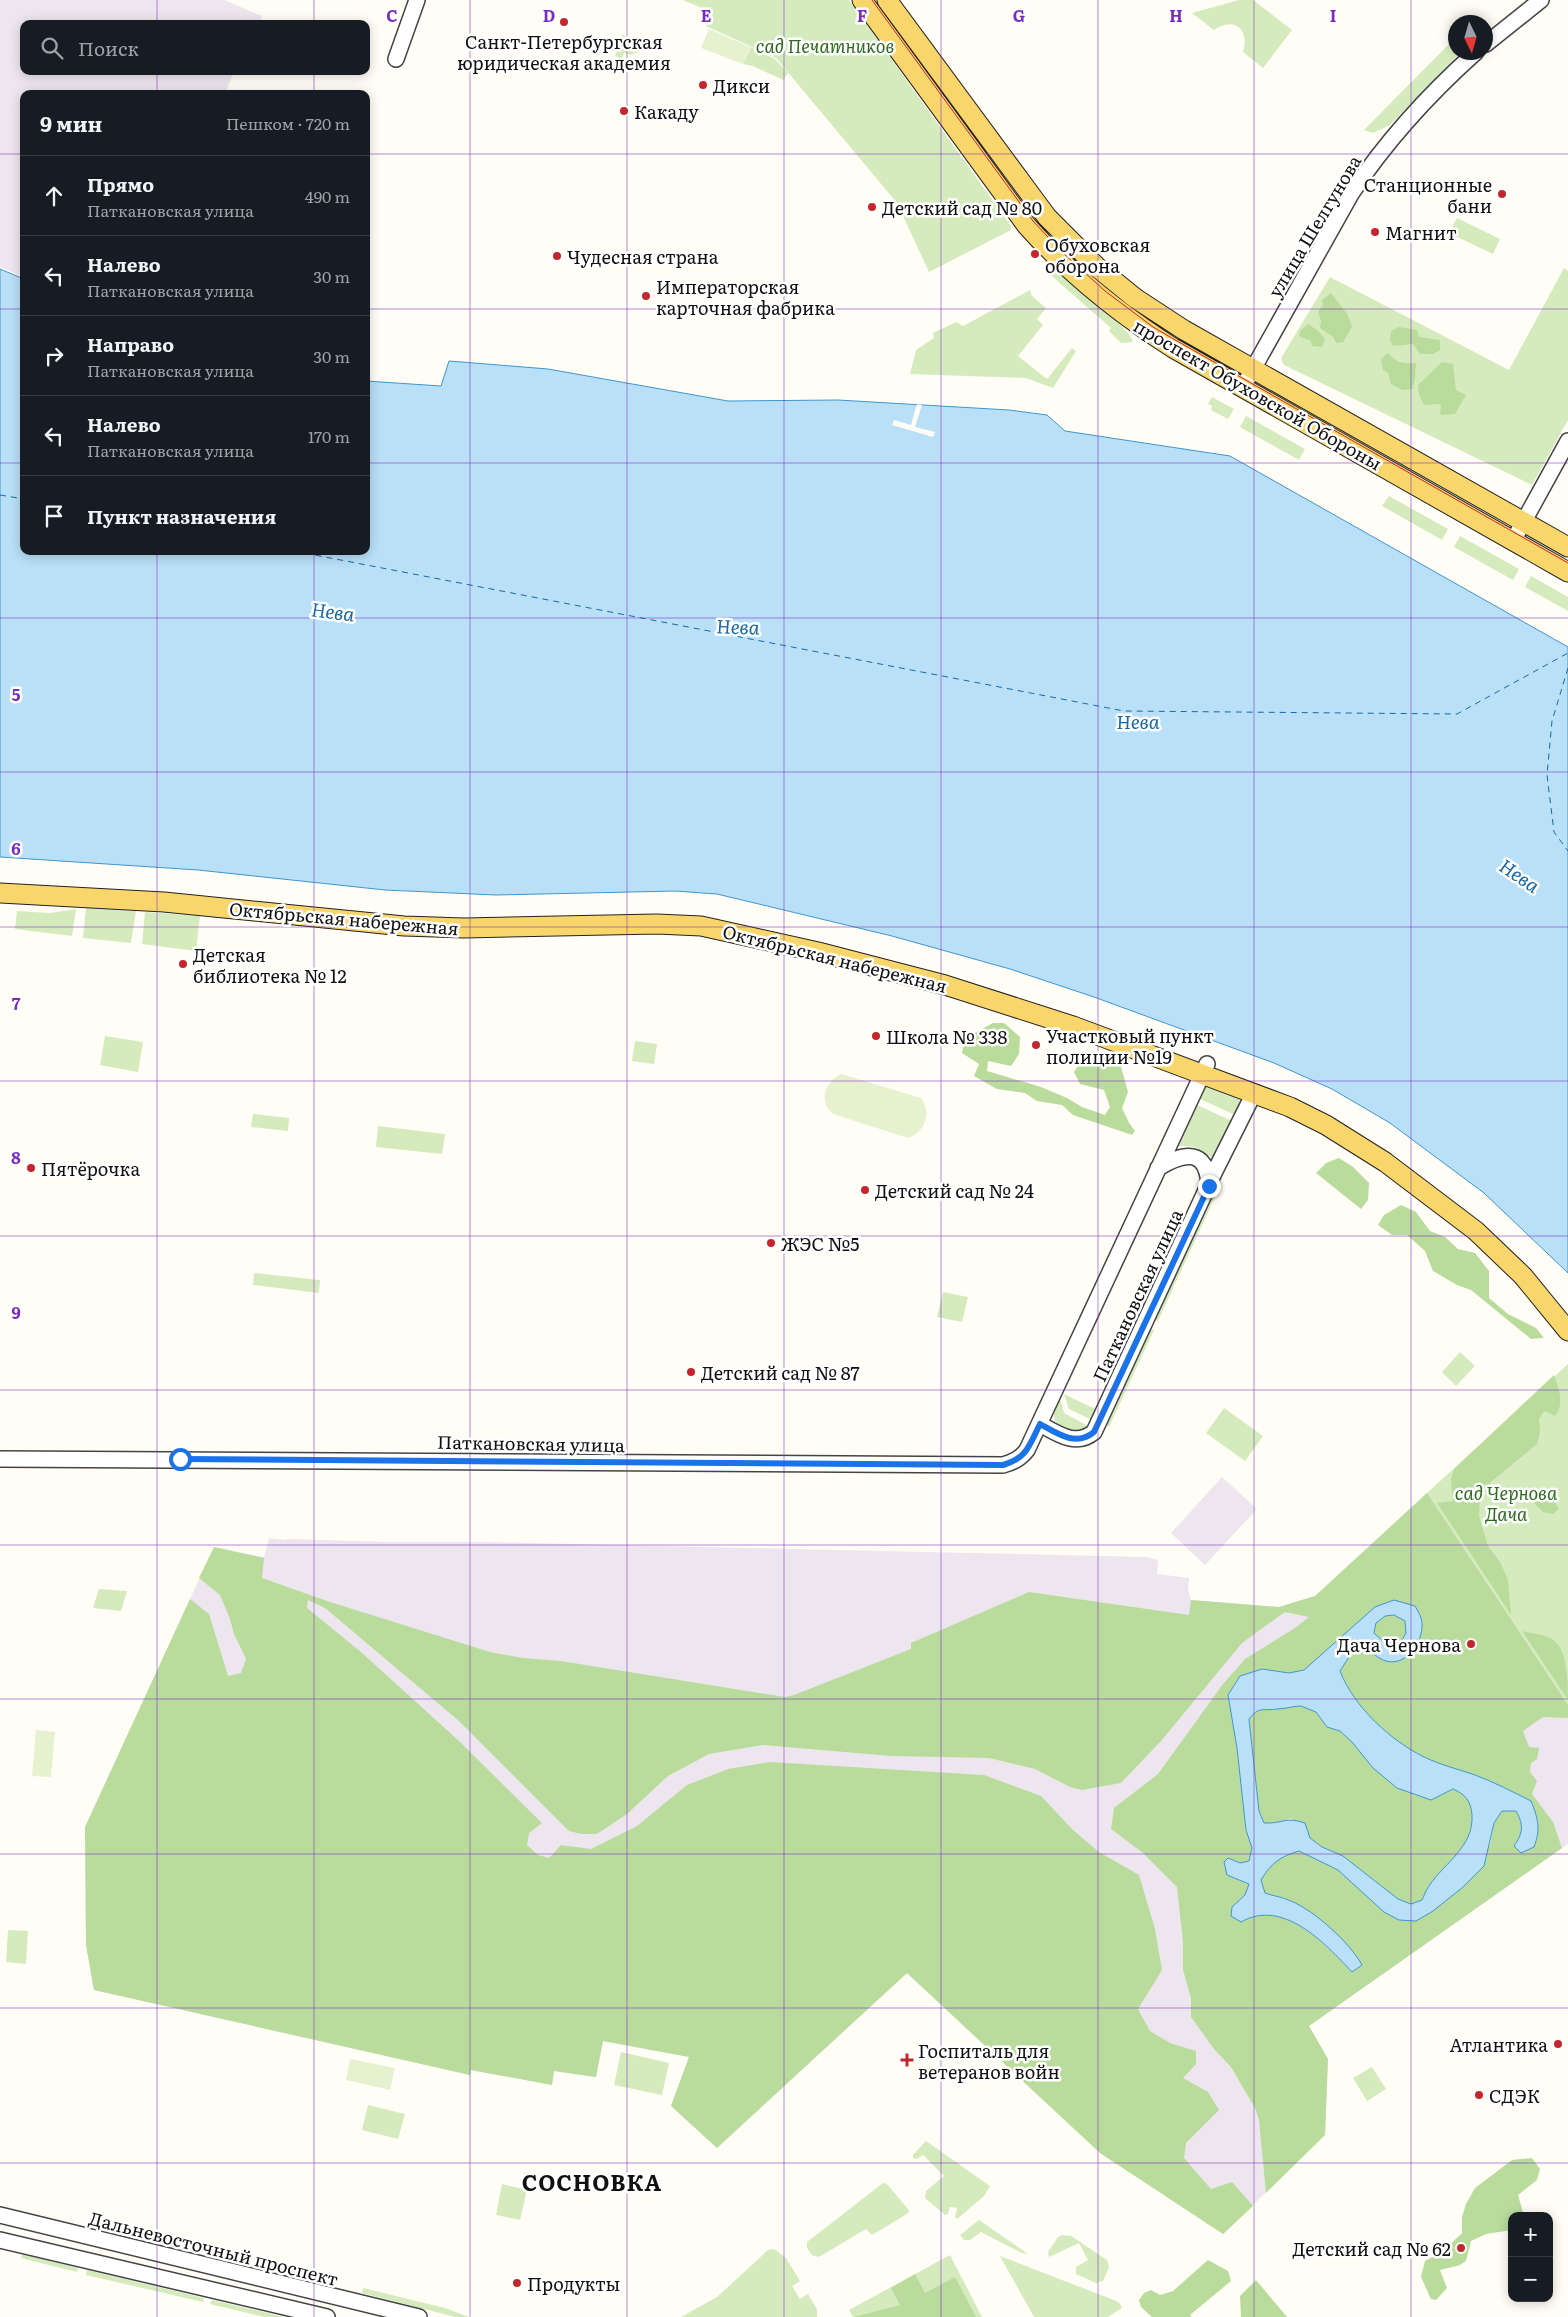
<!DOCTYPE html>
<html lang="ru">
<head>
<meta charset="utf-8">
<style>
  :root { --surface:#171b24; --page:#242831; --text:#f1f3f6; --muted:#9ea1a6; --line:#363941 }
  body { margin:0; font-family:Literata,serif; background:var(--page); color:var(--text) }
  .controls { position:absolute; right:15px; bottom:15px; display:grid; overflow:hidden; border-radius:10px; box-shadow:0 2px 12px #0003 }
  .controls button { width:45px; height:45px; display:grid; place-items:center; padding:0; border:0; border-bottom:1px solid var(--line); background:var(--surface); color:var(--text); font:25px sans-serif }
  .compass { position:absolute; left:1448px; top:15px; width:45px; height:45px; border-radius:50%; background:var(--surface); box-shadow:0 2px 12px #0003; rotate:175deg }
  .stop { position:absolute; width:15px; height:15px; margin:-11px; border:4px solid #1a73e8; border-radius:50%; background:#fff }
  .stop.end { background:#1a73e8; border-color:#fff; box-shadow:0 1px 5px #0008 }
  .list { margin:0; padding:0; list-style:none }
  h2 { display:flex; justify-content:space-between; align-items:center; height:65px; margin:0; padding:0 20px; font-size:21px }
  h2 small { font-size:16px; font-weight:400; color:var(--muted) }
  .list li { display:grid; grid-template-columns:32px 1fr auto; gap:15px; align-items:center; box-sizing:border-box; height:80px; padding:0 20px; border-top:1px solid var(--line) }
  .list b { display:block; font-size:19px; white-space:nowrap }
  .list p { margin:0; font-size:16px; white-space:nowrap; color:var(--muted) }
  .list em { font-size:16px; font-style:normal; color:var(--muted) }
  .icon { flex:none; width:28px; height:28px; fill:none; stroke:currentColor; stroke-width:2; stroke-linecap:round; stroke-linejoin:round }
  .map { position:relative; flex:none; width:1568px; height:2317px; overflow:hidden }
  .search { position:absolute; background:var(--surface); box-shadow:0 2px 12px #0003; left:20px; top:20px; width:350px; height:55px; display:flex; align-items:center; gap:12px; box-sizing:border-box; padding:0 18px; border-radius:10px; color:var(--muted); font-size:19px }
  .panel { position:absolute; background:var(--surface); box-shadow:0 2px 12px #0003; left:20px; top:90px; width:350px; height:465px; border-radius:10px }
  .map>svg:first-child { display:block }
  .industrial { fill:#eee6ef }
  .green { fill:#d5ebbd }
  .forest { fill:#b9dc9c; fill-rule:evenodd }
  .pitch { fill:#e6f2cf }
  .water { fill:#b9e0f7; stroke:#3f96cf; fill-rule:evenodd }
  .pier { fill:#fffdf5 }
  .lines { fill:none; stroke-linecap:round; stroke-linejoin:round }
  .ferry { stroke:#1768a6; stroke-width:1; stroke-dasharray:6 5; stroke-linecap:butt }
  .minor-casing { stroke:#444; stroke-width:18 }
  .major-casing { stroke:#222; stroke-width:21 }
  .minor { stroke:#fff; stroke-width:15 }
  .major { stroke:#f9d66b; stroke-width:19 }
  .tram { stroke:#c4262e; stroke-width:1 }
  .route { stroke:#1a73e8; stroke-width:6 }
  .grid { fill:none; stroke:#7b2cbf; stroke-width:1; stroke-opacity:0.55 }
  .poi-dot { fill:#c4262e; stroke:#fff; stroke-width:2 }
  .labels { text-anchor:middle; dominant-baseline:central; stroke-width:5; stroke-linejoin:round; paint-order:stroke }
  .poi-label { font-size:18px; fill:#111; stroke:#fff; text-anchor:start }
  .park-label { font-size:18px; font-style:italic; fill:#2f6b1f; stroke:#fff }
  .street-label { font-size:18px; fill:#111; stroke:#fff }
  .water-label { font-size:19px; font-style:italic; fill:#1768a6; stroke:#fff }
  .district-label { font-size:22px; font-weight:bold; letter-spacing:1px; fill:#111; stroke:#fff }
  .grid-label { font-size:16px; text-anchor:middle; font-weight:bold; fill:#7b2cbf; stroke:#fff; stroke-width:5; stroke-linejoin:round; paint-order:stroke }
</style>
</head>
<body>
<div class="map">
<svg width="1568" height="2317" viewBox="0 0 1568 2317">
  <rect width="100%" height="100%" fill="#fffdf5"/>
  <path class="industrial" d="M0,0h224l38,16 -3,8h-235v47h210l-9,23h-201v183l-24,-10z
    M1222,1477l35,32 -52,56 -34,-32z
    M1427,1493l141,212v139l-259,182 19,33 -3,76 -102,99 -123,-81 -193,-180 -190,175 -46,-42 18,-49 -86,-16 -7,36 -42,-6 -2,14 -81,-15 -1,5 -376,-85 -8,-45 -1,-118 129,-280 50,10 5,-19 15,2 4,-1 100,3h95l664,15 11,3 -1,14 32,4 -1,10 3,12 88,7 37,-11z"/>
  <path class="green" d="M683,0h166l162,226v4l-82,42 -32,-69 -121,-145 -70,-32 2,-5 -6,-6v-7z
    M1239,0h14l39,30 -29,38 -20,-16c7,-23 -9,-36 -29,-22l-22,-17z
    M622,35l30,12 -22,8 -6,-2 -2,6 -7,-3z
    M1455,38l1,14 4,1 -70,72 -17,8 -9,-3z
    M751,47l24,12 13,14 -5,7 -30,-14 -10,-2z
    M1457,218l43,21 -7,15 -44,-21z
    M1051,267c15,13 79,59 82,75l-12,1 -12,-12 2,-3 -66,-58z
    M1564,268l4,3v149l-36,65 -248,-120 -3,-7 49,-81 179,93z
    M1030,290l2,6 14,12 -9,11 6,6 -25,31 29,23 25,-31 4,3 -23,37 -27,-10 -116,-4 6,-24 18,-12 -1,-5 23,-11 7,4z
    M1212,397l22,12 -6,10 -17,-9 1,-4 -4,-2z
    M1246,416l59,33 -6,11 -59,-33z
    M1389,496l59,33 -6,11 -60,-34z
    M1460,536l59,33 -6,11 -59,-33z
    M1531,576l37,21v14l-43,-24z
    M86,908l50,3 -5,32 -48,-5z
    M76,909l-4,27 -57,-7 2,-18 33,2z
    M145,912l55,4 -4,35 -54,-7z
    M105,1036l38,6 -5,30 -38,-7z
    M635,1041l22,3 -3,20 -22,-3z
    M1206,1086l34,11 -1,10 -4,8 -37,-17z
    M1195,1104l37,17 -18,38 -19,-12 -15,-1 -3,-3z
    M253,1114l36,4 -1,13 -37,-4z
    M378,1126l67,8 -3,20 -66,-7z
    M1217,1181l5,1 -64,139 -3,-1 -1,-3z
    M254,1273l66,7 -1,13 -66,-8z
    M943,1292l25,5 -6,25 -25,-5z
    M1149,1329l5,1 -45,97 -4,-2z
    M1460,1352l15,14 -19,20 -14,-14z
    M1568,1364v341l-141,-212z
    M1064,1394l33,16 -5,10 -23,-11z
    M1059,1395l5,18 26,14 -13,6 -18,-5c-8,-12 -5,-20 0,-33z
    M1224,1408l39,28 -18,25 -39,-28z
    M99,1589l28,2 -6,20 -28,-3z
    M8,1930l20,1 -2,33 -20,-2z
    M621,2052l48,11 -7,32 -48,-10z
    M1372,2067l14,22 -19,12 -14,-23z
    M368,2105l37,9 -7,25 -36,-9z
    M926,2141l64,45 -6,10 -27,23 -2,-2 2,-9 -7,-1 -2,7 -3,1 -20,-17 1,-7 18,-15 -21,-21 -6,4 -4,-1v-3z
    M883,2183l4,1 21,25 1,3 -2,2 -35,21 -6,-6 -47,28 -7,-2 -5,-7v-6z
    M502,2184l25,6 -7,30 -24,-5z
    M979,2220l49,34 -6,-1 -41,-21 -11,8h-6l-4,-5z
    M1062,2235l9,1 36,24 2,7 -6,14 -7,2 -20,-9v-7l12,-7 -9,-17 -30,14 -1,-5 10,-15z
    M774,2249l12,9 14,23 -8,5 8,13 8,-5 9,15v8h-136l36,-20 51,-47z
    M22,2254l56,14 -1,4 -56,-14z
    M950,2255l32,62h-129l-4,-7z
    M1000,2256l119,46 3,6 -14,9h-74z
    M87,2270l117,28 -1,4 -117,-27z
    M363,2288l82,20 24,9h-14l-93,-24z
    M212,2300l73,17h-21l-54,-13z"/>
  <path class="forest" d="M1331,293l17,22 4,12 -9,15 -7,1 -3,-6 -13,-9 1,-7 -3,-9 5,-7 -1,-5z
    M1308,324l9,6 8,9 -3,8 -10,-1 -1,-5 -12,-5 1,-5z
    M1399,327l18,3 2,7 21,3v10l-7,4h-13l-7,-10 -20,2 -3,-6 1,-9z
    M1388,353c8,10 15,11 28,10l-1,16 -3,10 -10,1 -11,-6 -3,-11 -5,-3 -2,-11z
    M1442,362l11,2 3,26 10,5 -11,19 -15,1 1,-11 -17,1 -5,-10 -1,-10z
    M993,1023h11l16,14 -1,17 -8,12 -23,-5 -1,10 54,16 26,11 15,9 23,8 5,-8 -6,-17 -24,-6 -6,-12 13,-20 16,1 17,10 8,29 -6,16 7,15 6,8 -3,4 -59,-20 -11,-10 -25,-4 -12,-8 -28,-4 -23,-13 5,-12 -17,-11 3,-15z
    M1339,1158l14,9 16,16 -1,17 -7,9 -45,-36 10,-10z
    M1401,1205l15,7 14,19 15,6 13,12 17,4 14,18v27l19,16 28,14 8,10 -13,1 -60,-49 -14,-5 -24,-14 -8,-20 -18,-16h-15l-14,-10 6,-10z
    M1554,1375c5,15 11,28 1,41l-11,-5 -5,8 1,13 -3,12 -45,37 -12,18 -1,17 9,30 12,16 8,18 3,35 -74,-112 16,-2 -2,-22 3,-10z
    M1537,1492l16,6 6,11 -6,5 -10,-2 -13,-13z
    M1427,1493l141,212v13l-25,-1 -20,14 6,16 10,1 -2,11 -6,4 -1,9 7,9 -5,13 21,28 9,26 -253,178 19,33 -3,76 -59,58 -7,-73 -4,-12 -24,-41 -17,-18 -23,-32v-19l-8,-28v-28l-6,-55 -34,-34 -32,-24 3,-21 44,-34 65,-90 22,-25 50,-31 14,-11 -24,-5 -43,31 -81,98 -40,42 -39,7 -12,-3 -35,-18 -46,-11 -98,-2 -128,-11 -54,9 -41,22 -41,38 -30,20h-16l-12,-3 -110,-110 -134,-113 -17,-8 -1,8 54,44 98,89 83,82 -13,10 -2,12 11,10 11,3 12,-13 30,4 46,-23 50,-41 41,-16 42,-7 214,13 57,21 32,34 26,22 40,23 16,54 7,41 -24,39 12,22 20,12 26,8v13l-13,14 25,14 11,18 -33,33 -2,15 27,31 21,-7 21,24 -30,28 -123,-81 -193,-180 -190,175 -46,-42 18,-49 -86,-16 -7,36 -42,-6 -2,14 -81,-15 -1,5 -376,-85 -8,-45 -1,-118 105,-228 19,15 19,62 13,-3 5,-14 -12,-25 -4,-15 -10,-24 -21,-17 15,-31 50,11 -2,20 68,24 160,50 33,6 38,3 224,36 9,-2 117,-46v-6l118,-51 160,23 2,-15 88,7 36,-11zM1394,1600l27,35 -37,26 -20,-15 -13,8 -11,17c15,36 49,69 84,86 16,8 34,12 51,18 19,7 38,17 56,26l-10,52 -7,-7c9,-13 10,-21 2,-35h-14l-8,12 -4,22 -27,42 -30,24 -78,-27 -17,-14 -39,-20c-20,7 -27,12 -38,30l4,13c8,3 19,4 27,8 15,9 62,49 69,64l-9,7c-27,-29 -69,-74 -111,-50l-9,-15 13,-12 4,-11 -22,-9 1,-17 12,5 9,-2 3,-13 -6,-18 -9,-82 -9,-52 34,-27 27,4 15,-3z
    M1394,1615l11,6 1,12 -5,9 -16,1 -11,-10 2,-10 9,-7z
    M1522,1631c9,3 22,3 30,8 16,10 16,43 16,61z
    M1301,1706l15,6 11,15 13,4 12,11 21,26 58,32 22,-11c12,5 18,12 19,26 2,32 -28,48 -43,71 -3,4 -5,10 -7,14l-11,4 -13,-5 -55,-43 -21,-9 -12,-9 -19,-20 -15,6 -12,-1 -5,-12 -10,-92c11,-13 14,-8 28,-10 8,0 16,-3 24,-3z
    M1532,2158l8,11 -3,11 -19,15 6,21h-12v14l-26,4 -15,7 -5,20 -6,4 -20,5 7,18 -11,12 -5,-1 -10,-22 4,-16 17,-9 20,-19v-16l4,-13 9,-16 37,-28z
    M1208,2260l20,11 3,10 -41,34 2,2h-40l-11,-10 -2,-7 5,-7 7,-3 9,5 13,-4z
    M915,2274l10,19 30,-16 21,40h-122l46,-12 -9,-17z
    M1256,2280l31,37h-46l-1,-21z"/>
  <path class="pitch" d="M709,29l41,18 -7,17 -42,-16z
    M841,1074l80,24c11,14 4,35 -13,40l-75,-24c-15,-12 -8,-33 8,-40z
    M36,1730l19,2 -4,45 -19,-1z
    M350,2059l45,9 -5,22 -44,-10z"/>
  <path class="water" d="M0,269l24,10v272h342v-170l75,5 8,-25 99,8 180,32 110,-1 171,10 38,5 18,16 165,25 338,191v626l-84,-80 -94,-70 -58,-34 -58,-26 -180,-66 -84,-28 -118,-33 -175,-42 -42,-3 -179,4 -111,-5 -187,-20 -198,-13z
    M1394,1600l21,6c3,5 7,12 7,18 1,19 -17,45 -39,36 -7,-3 -13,-10 -19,-13l-13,7 -11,17c14,36 50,69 84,86 16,8 34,12 51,18 19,7 38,17 56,26 7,17 10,28 3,46l-13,6 -7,-7c9,-13 10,-21 2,-35h-14l-8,12 -10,43 -21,21 -30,24 -17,10 -17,-1 -15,-8 -46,-42 -39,-19c-18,5 -28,12 -38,29l4,13c8,3 18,4 26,8 24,10 59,42 71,64l-10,7c-27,-29 -69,-74 -111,-50l-10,-6 1,-9 13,-12 4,-11 -22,-9 -3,-13 4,-4 12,5 9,-2 3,-13 -6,-18 -9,-82 -9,-53 12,-19 22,-7 27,4 15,-3 71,-63zM1394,1615l11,6 1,12 -5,9 -16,1 -11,-10 2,-10 9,-7zM1301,1706l15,6 11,15 13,4 12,11 21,26 24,20 34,12 22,-11c12,5 18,12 19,26 2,32 -28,48 -43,71 -3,4 -5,10 -7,14l-11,4 -13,-5 -55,-43 -21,-9 -12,-9 -5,-15c-20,-7 -22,1 -41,0l-5,-12 -10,-92c10,-13 14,-8 28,-10 8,0 16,-3 24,-3z"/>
  <path class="pier" d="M917,404l5,1 -7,22 20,5 -2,5 -41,-12 2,-5 17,5z"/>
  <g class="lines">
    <path class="ferry" d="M0,495l24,4
      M294,551l830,160 333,3 111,-61
      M1568,668l-16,53 -5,54 7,57 14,19"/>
    <defs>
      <path id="minor" d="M1486,44l55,-44
        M396,59l21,-59
        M1243,387l108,-193c35,-53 77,-99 125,-142
        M1513,541l55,-100
        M1158,1168c26,-16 49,-20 51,18
        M1040,1424c18,10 36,23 54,8l120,-259 40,-80
        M0,1459l1003,6c10,-3 17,-6 24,-15l180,-386
        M0,2215l419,102
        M0,2240l327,77"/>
      <path id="major" d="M862,0l165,226c42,47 93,88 146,122l395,224
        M887,0l160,217 51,51 37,30 49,32 384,217
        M0,893l164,9 240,24 60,2 193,-4 44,2 117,26 127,33 128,41 217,81 36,18 59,37 91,69 47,45 45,55"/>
    </defs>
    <use href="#minor" class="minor-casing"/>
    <use href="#major" class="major-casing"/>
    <use href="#minor" class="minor"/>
    <use href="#major" class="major"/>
    <path class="tram" d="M872,0l161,221 29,31 43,39 48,36 24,14 391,222"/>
  </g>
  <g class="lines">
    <path class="route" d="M180,1459l823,6c24,-7 26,-19 37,-41 18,10 36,23 54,8l115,-246"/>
  </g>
  <path class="grid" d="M157,0v24M314,0v24M470,0v2317M627,0v2317M784,0v2317M941,0v2317M1098,0v2317M1254,0v2317M1411,0v2317M157,71v23M314,71v23M0,154h24M366,154h1202M0,309h24M366,309h1202M0,463h24M366,463h1202M157,551v1766M314,551v1766M0,618h1568M0,772h1568M0,927h1568M0,1081h1568M0,1236h1568M0,1390h1568M0,1545h1568M0,1699h1568M0,1854h1568M0,2008h1568M0,2163h1568"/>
  <g class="poi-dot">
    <circle cx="564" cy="22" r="5"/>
    <circle cx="703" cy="85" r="5"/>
    <circle cx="624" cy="111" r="5"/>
    <circle cx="1502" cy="194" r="5"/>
    <circle cx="872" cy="207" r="5"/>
    <circle cx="1375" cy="232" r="5"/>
    <circle cx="1035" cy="254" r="5"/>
    <circle cx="557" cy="256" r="5"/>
    <circle cx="646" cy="296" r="5"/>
    <circle cx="183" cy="964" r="5"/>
    <circle cx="876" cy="1036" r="5"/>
    <circle cx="1036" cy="1045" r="5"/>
    <circle cx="31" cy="1168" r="5"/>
    <circle cx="865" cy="1190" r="5"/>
    <circle cx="771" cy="1243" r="5"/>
    <circle cx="691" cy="1372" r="5"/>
    <circle cx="1471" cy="1644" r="5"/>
    <circle cx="1558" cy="2044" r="5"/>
    <path d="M904.5 2052.5h5v5h5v5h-5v5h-5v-5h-5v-5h5z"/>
    <circle cx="1479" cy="2095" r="5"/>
    <circle cx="1461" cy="2248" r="5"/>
    <circle cx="517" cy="2283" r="5"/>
  </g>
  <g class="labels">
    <g class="poi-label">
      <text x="564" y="41" text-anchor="middle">Санкт-Петербургская<tspan x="564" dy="21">юридическая академия</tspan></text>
      <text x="713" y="85">Дикси</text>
      <text x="634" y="111">Какаду</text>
      <text x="1492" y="184" text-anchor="end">Станционные<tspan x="1492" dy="21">бани</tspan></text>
      <text x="882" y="207">Детский сад № 80</text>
      <text x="1385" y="232">Магнит</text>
      <text x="1045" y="244">Обуховская<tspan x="1045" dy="21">оборона</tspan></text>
      <text x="567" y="256">Чудесная страна</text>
      <text x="656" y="286">Императорская<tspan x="656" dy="21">карточная фабрика</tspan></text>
      <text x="193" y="954">Детская<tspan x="193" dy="21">библиотека № 12</tspan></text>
      <text x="1046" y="1035">Участковый пункт<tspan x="1046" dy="21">полиции №19</tspan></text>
      <text x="886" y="1036">Школа № 338</text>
      <text x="41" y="1168">Пятёрочка</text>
      <text x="875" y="1190">Детский сад № 24</text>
      <text x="781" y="1243">ЖЭС №5</text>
      <text x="701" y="1372">Детский сад № 87</text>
      <text x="1461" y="1644" text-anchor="end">Дача Чернова</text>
      <text x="1548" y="2044" text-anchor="end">Атлантика</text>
      <text x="918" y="2050">Госпиталь для<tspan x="918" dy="21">ветеранов войн</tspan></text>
      <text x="1489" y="2095">СДЭК</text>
      <text x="1451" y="2248" text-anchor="end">Детский сад № 62</text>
      <text x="527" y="2283">Продукты</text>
    </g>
    <g class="park-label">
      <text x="825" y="45">сад Печатников</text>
      <text x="1506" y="1492">сад Чернова<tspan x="1506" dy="21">Дача</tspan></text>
    </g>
    <g class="street-label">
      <text transform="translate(1314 226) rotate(-59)">улица Шелгунова</text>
      <text transform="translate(1258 394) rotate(30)">проспект Обуховской Обороны</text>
      <text transform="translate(344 918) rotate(5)">Октябрьская набережная</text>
      <text transform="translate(835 958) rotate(14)">Октябрьская набережная</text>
      <text transform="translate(1137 1295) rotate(-65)">Паткановская улица</text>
      <text transform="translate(531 1443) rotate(1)">Паткановская улица</text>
      <text transform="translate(214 2248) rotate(14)">Дальневосточный проспект</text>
    </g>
    <g class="water-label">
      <text transform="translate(333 611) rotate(7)">Нева</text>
      <text transform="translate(738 626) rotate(2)">Нева</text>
      <text x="1138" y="721">Нева</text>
      <text transform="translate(1520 875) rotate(34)">Нева</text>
    </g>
    <g class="district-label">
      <text x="592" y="2181">СОСНОВКА</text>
    </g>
  </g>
  <g class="grid-label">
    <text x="392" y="22">C</text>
    <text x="549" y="22">D</text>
    <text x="706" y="22">E</text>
    <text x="862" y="22">F</text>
    <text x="1019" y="22">G</text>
    <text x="1176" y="22">H</text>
    <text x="1333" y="22">I</text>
    <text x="16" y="701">5</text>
    <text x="16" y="855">6</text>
    <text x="16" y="1010">7</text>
    <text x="16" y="1164">8</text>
    <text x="16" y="1319">9</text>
  </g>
</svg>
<div class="controls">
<button>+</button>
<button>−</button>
</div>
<svg class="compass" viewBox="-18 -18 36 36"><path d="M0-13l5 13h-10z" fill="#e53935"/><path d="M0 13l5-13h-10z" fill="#9ea1a6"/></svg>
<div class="stop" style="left:180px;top:1459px"></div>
<div class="stop end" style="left:1209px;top:1186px"></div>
<div class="search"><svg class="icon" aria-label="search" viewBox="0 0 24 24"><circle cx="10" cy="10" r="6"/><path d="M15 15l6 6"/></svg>Поиск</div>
<section class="panel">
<h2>9 мин<small>Пешком · 720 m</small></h2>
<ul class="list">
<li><svg class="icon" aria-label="ahead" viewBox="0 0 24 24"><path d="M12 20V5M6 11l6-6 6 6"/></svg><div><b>Прямо</b><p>Паткановская улица</p></div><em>490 m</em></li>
<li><svg class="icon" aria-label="left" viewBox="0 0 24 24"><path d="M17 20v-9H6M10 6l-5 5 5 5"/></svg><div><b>Налево</b><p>Паткановская улица</p></div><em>30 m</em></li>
<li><svg class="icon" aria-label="right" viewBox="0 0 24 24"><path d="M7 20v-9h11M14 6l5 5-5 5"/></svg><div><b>Направо</b><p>Паткановская улица</p></div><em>30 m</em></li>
<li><svg class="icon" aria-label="left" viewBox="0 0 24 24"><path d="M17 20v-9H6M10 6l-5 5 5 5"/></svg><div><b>Налево</b><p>Паткановская улица</p></div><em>170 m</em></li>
<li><svg class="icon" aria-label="arrive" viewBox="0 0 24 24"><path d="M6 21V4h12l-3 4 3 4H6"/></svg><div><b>Пункт назначения</b></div></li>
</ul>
</section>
</div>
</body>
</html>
